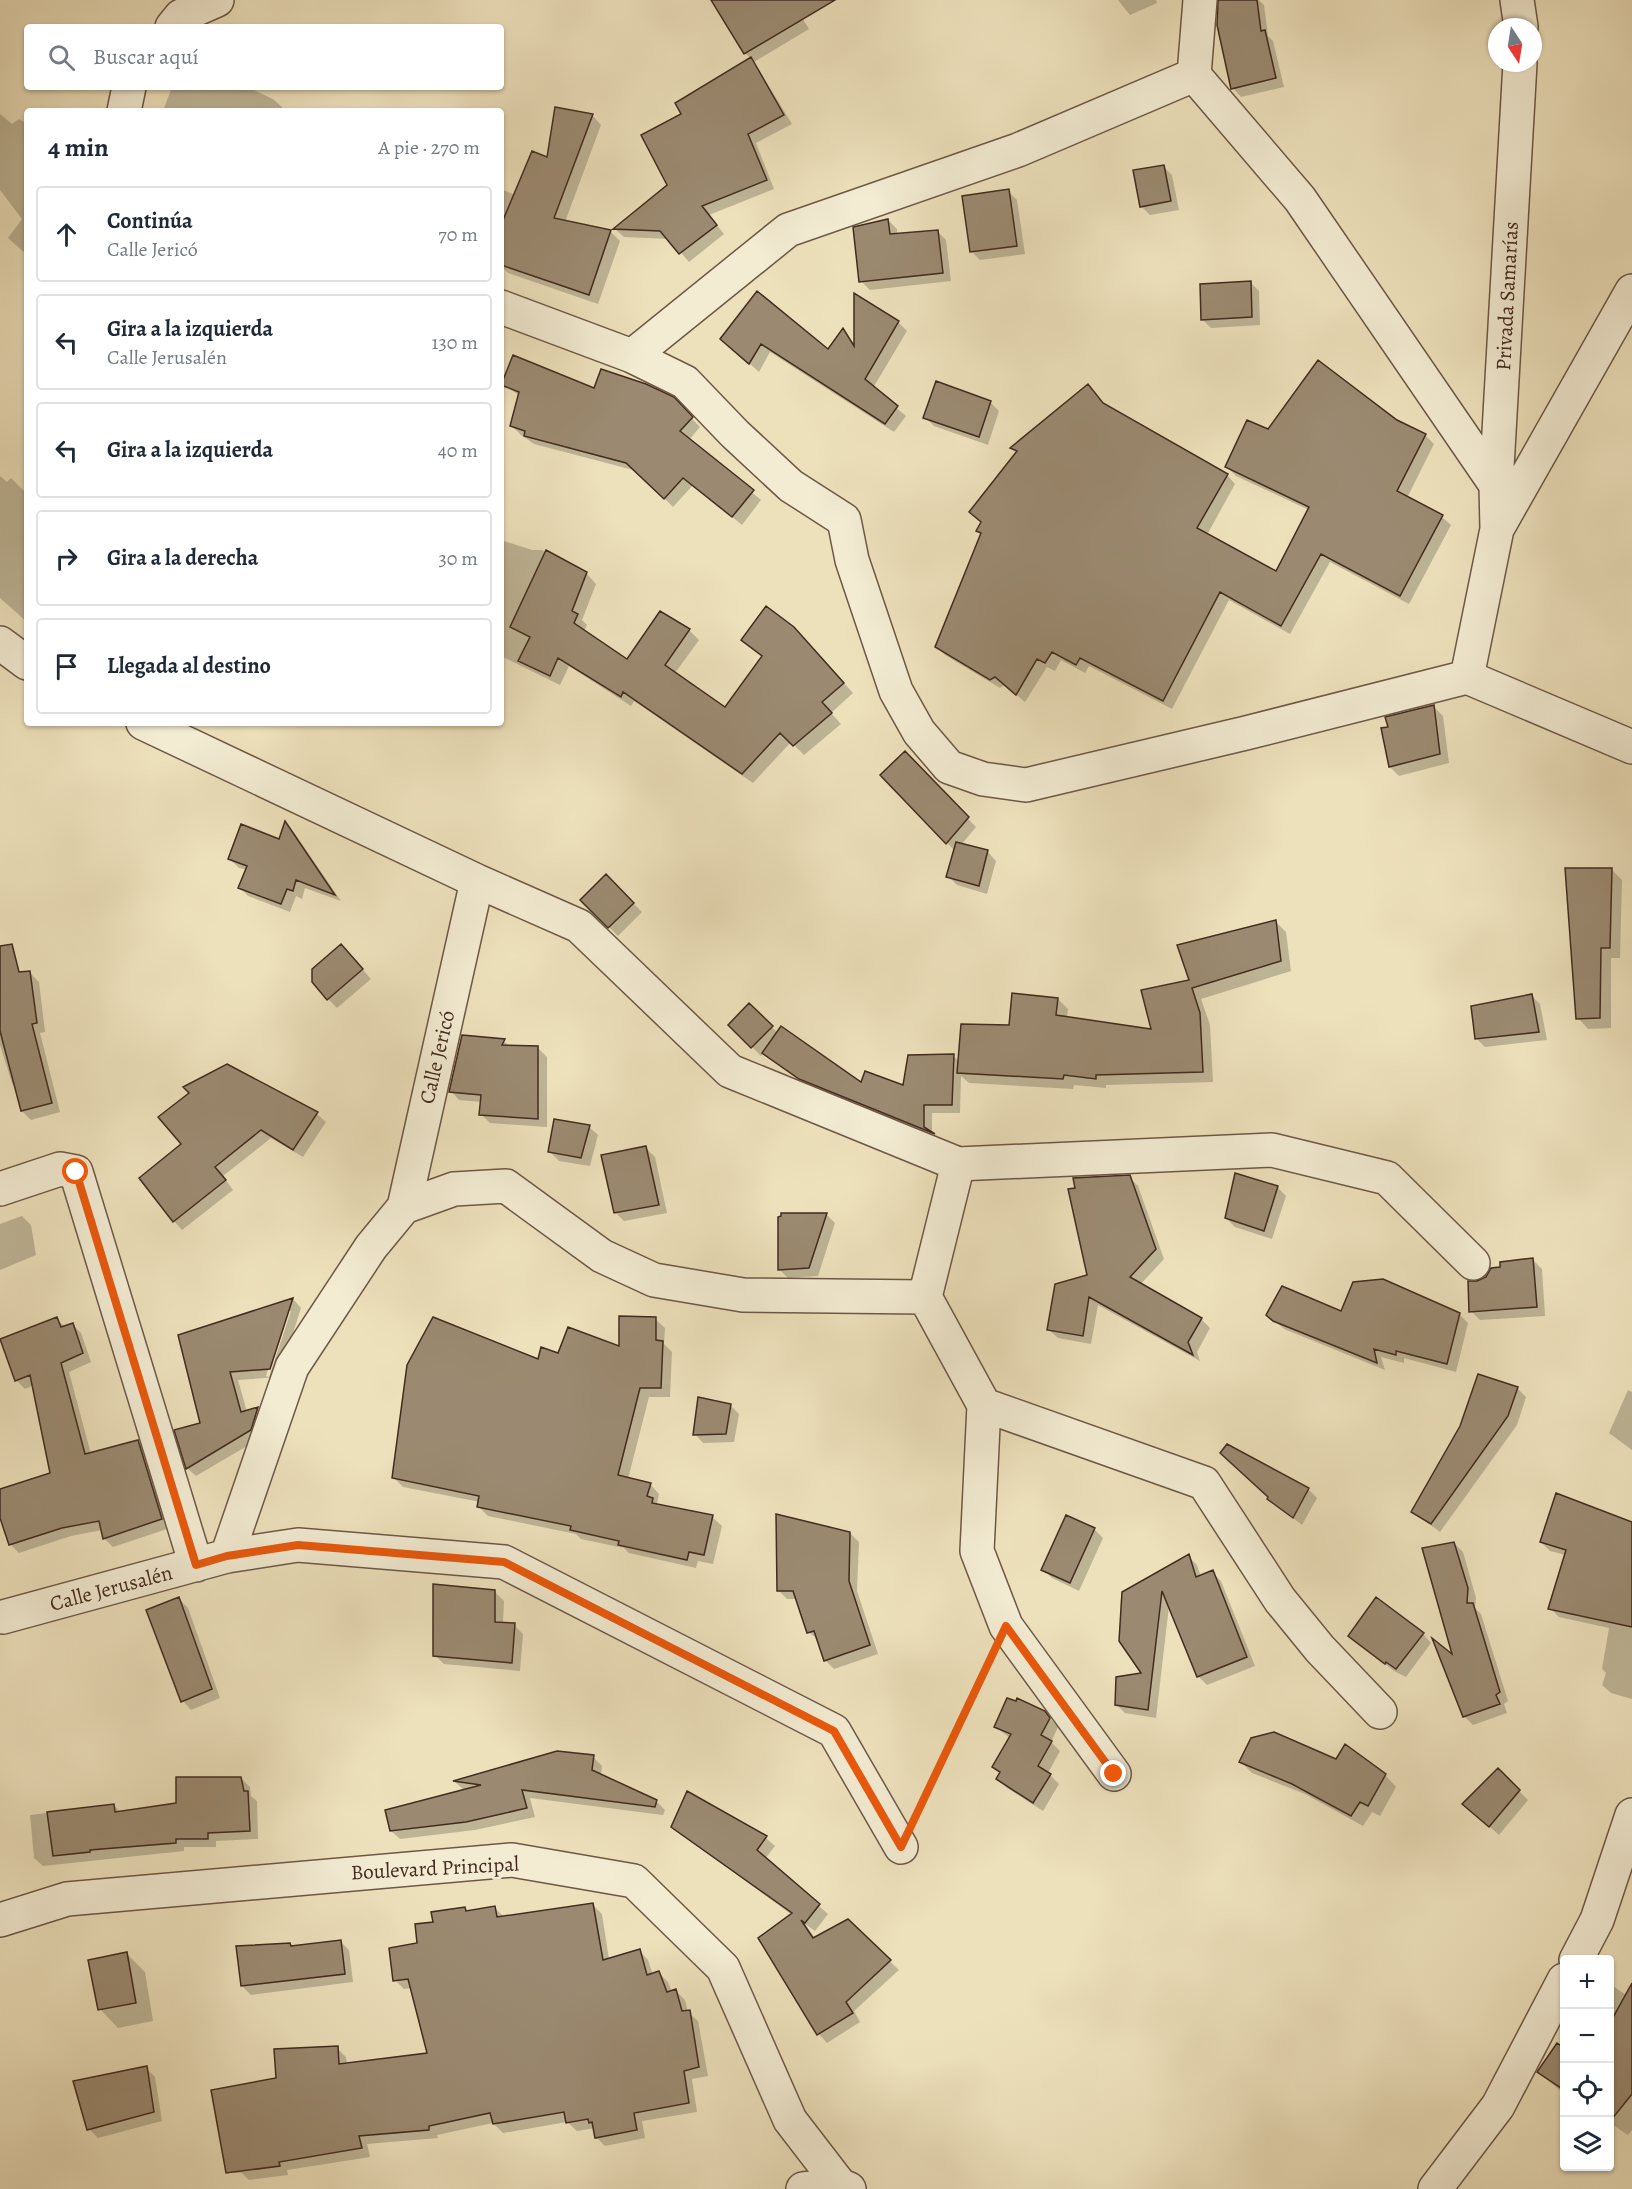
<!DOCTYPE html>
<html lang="es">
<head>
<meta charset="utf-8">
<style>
  :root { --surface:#fff; --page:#f2f2f3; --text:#1f2937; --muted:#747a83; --line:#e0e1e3 }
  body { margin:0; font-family:Alegreya,serif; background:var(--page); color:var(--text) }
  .controls { position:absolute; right:18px; bottom:18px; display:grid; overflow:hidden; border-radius:6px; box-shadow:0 2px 4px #0004 }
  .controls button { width:54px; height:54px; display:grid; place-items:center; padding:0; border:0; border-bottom:2px solid var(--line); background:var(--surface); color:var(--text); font:30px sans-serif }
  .compass { position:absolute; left:1488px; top:18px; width:54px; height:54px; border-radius:50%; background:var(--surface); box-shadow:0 2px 4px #0004; rotate:168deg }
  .stop { position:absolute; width:18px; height:18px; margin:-14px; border:4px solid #ea580c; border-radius:50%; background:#fff }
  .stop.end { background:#ea580c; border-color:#fff; box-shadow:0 2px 6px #0008 }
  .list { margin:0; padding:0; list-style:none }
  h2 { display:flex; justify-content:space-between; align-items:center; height:78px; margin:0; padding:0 24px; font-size:26px }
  h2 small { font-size:20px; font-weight:400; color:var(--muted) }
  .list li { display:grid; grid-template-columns:39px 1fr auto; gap:18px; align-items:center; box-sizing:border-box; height:96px; margin:0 12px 12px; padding:0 12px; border:2px solid var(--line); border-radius:6px }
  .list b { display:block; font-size:22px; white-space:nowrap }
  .list p { margin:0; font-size:20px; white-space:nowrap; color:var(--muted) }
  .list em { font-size:20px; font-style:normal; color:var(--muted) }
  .icon { flex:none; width:33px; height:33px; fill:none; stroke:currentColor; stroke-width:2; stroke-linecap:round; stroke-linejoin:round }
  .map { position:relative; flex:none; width:1632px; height:2189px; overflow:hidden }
  .search { position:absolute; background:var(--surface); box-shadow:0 2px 4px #0004; left:24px; top:24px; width:480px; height:66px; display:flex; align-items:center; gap:15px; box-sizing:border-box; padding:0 21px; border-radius:6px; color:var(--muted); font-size:22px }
  .panel { position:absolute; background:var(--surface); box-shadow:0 2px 4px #0004; left:24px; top:108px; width:480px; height:618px; border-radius:6px }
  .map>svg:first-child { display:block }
  .shadow { fill:#0003; fill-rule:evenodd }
  .building { fill:#9b8a71; stroke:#422b1f; stroke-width:1.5 }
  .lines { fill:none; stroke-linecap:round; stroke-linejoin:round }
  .minor-casing { stroke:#6d5846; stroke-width:36 }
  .tertiary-casing { stroke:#6d5846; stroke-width:36 }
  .path { stroke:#422b1f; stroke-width:4; stroke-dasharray:4.5 3; stroke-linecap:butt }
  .minor { stroke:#f3ecd3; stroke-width:33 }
  .tertiary { stroke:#f3ecd3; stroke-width:33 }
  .route { stroke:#ea580c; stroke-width:8 }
  .labels { text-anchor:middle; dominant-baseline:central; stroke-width:6; stroke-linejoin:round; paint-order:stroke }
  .street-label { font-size:21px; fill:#422b1f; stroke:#f3ecd3 }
</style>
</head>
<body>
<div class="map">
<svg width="1632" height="2189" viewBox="0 0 1632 2189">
  <rect width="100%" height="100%" fill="#ede1bc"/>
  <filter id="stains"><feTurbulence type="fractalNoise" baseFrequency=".00333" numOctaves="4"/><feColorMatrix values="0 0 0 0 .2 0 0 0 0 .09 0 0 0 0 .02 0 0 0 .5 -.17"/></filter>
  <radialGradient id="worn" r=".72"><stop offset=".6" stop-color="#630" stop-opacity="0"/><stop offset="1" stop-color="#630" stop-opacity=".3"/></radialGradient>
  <path class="shadow" d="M721,0h70l18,29 -55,33 38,62 -36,19 18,46 -65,26 15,19 -35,28 -20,-23 -45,-2 -9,-8 54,-44 15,-71 67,-55 -6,-6z
    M1118,0h38l1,3 -27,12z
    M1220,0h39l5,5 4,31 5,5 11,46 -43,10 -8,-9 -15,-55z
    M172,87h75l26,12 11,10 -121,2z
    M0,114l12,10 7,-5 8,5v131l-19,-17 14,-19 -22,-29z
    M592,115l9,10 -36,97 46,10 9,9 -22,63 -90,-31 -7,-7v-77l14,6z
    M1163,166l9,9 7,35 -29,5 -9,-9z
    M1008,191l9,9 8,54 -45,6 -9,-9z
    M888,220l9,9v6l40,-4 9,9 5,41 -81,9 -9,-9z
    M1250,282l9,9 1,34 -49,3 -9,-9z
    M898,322l9,9 -34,57 33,28 -12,16 -124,-80 -11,20 -37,-33 106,12 15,-20 13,15z
    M503,384l170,15 27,28 -11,13 72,60 -19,25 -49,-40 -20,22 -36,-36 -103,-27 -13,-9 -9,-9 8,-30z
    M1088,386l18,21 121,68 8,9 -28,51 69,38 33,-63 -73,-34 -9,-9 42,-36 127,-10 29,14 9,9 -27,54 35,19 9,8 -42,79 -79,-42 -40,72 -61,-34 -57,109 -83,-43 -4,7 -24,-13 -6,11 -8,-4 -22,35 -20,-17 -5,3 -55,-33 -9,-9 46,-112 -4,-4 39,-77 -5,-5z
    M990,402l9,9 -11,34 -54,-19 -9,-9z
    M0,476l7,6 4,-4 16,16v128l-27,-24z
    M501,540l31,10h10l45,24 9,10 -14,36 5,5 -3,6 43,30 62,-31 10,10 -24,33 51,36 37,-52 -20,-17 61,-1 49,54 -22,20 10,11 -37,31 -13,-13 -38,41 -119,-82 -3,5 -62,-40 -9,19 -59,-29z
    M1434,707l9,9 6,47 -50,13 -9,-9z
    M905,753l71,74 -15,18 27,7 8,9 -9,33 -30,-9 -9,-9 7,-25 -73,-76z
    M285,824l8,7 48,70 -36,-13 -3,11 -6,-3 -6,16 -42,-16 -8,-8 7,-18 -8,-2 -9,-9 50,-18z
    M1612,870l10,10 -2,78h-9v70l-23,1 -10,-11z
    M606,876l36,36 -24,24 -36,-36z
    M1276,922l10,10 5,39 -90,28 9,26 3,57 -107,3v3l-32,-3 -1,4 -104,-6 -8,-7 -1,37h-28v21l7,6 -129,-53 -46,-34 -3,3 -31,-31 19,-20 29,28 84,52 42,2 49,-32 6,7 51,-36 48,-27 10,10 -1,9 86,12 38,-49z
    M350,955l21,24 -34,29 -9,-9z
    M30,973l9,9 6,50 -5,1 20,79 -29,8 -9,-9 -6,-24 -4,-4 -12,-38v-71z
    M1531,995l9,9 7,36 -62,7 -9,-9z
    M504,1041l6,6 28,1 9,9v70l-57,-4 -9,-9 1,-12 -23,-2 -8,-9z
    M227,1066l90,48 9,8 -23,35 -32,-19 -48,38 10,14 -51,40 -8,-9 9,-76z
    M589,1127l9,8 -8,31 -31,-5 -9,-9z
    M646,1148l9,9 12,56 -43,8 -9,-9z
    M1129,1177l9,9 26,73 -24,26 61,34 9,9 -13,24 3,9 -102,-56 -7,39 -33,-6 -9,-8 40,-54z
    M1277,1187l9,9 -14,43 -37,-12 -9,-9z
    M826,1214l9,9 -17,53 -30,2 -9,-9z
    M22,1216l9,9 5,30 -36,15v-46z
    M1533,1260l9,9 3,47 -65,4 -9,-9 7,-28z
    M293,1299l8,9 -22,69 -41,3 9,32 11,-3 8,9 -7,21 -63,37 -9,-8 15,-44 -22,-88zM287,1311h4l-22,66 -3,-1z
    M1342,1313l117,1 9,9 -12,49 -52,-14v5l-23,-6 4,13 -101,-41 -16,-14z
    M56,1319l9,8 7,-3 9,9 10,29 -22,10 22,82 47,-12 9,8 23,78 -57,19 -9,-9 -2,-8 -31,6 -52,17 -9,-9 -10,-32v-18l51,-20 -17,-89 -9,4 -9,-9 -16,-41z
    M655,1319l10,9 -1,16 8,8 -2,45h-21l-21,82 22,5 9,10 -2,9 2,3 53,11 10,9 -9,38 -15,-3 -2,7 -67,-15 -5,-5 -43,-9 -5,-5 -88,-18 -9,-9 1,-5 -77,-15 -9,-9 144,-118 20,-5 62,-7z
    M1517,1388l9,9 -9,28 -77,107 -27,-20z
    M1628,1390l4,2v58l-23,-17z
    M730,1405l9,9 -5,28 -31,1 -8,-9z
    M1308,1489l9,9 -15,27 -33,-26z
    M1632,1523v176l-21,-6 -9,-8 4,-12 -4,-4 7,-41 -50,-11 -9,-9 16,-53 -16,-4 -9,-9z
    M1094,1529l9,9 -24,53 -27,-13 -9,-9z
    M850,1533l9,9 -2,49 21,63 -44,15 -9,-9 -6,-20 -11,-8 -11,-33h-10l-9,-9z
    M1454,1543l9,9 13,46 -1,10 6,6 27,87 -4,3 3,9 -34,12 -9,-9z
    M1188,1556l9,9 4,12 11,-5 9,9 34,85 -48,19 -9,-9 -29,-70 -13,112 -31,-5 -9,-9 27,-30 -23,-34z
    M495,1592l9,9 -1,23 11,1 9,9 -3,37 -76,-7 -9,-9z
    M179,1599l9,9 32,90 -29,12 -8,-9z
    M1423,1634l8,9 -25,34 -12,-6 -44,-35z
    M1017,1703l27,9 14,15 -7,15 9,9 -12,22 11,11 -16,27 -36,-23 -9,-9 3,-5 -7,-7 16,-29 -14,-11z
    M557,1752l36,5 9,9 -1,10 55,25 9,9 -2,5 -133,-17 5,19 -60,13 -75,9 -9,-8 73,-41 -9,-8z
    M1336,1761l49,14 11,12 -16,29 -8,-4 -9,14 -58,-32 -53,-21 -11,-11z
    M1498,1770l30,30 -29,35 -26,-23z
    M241,1778l9,9 1,9 6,5 1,38 -42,2v6h-32v4l-141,15 -9,-8 -4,-43 84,-10 7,8 57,-8z
    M687,1793l79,45 9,8 -10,13 63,55 -13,17 -10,-7 10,14 33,-17 51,49 -45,41 6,11 -33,21 -8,-9 -59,-95 32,-24 -120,-88z
    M593,1905l9,9 7,45 30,-9 9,10 5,15 6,-2 9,9 4,10 4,-1 9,9 3,12 10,9 10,55 -16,3 5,33 -55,9 3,17 -40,8 -9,-9 -1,-9 -18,3 -10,-9 -64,11 -10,-10 -56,12 1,3 -71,6 3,13 -83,13 1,5 -39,5 -7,-7h-7l-9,-9 52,-85 59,-31 9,9 1,7 82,-10 -17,-66 -8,1 -9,-9 39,-57 31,-14 3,3 27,-4 9,9z
    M340,1941l9,9 4,32 -102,13 -9,-9 48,-42 3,3z
    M127,1954l18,18 8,49 -35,7 -18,-19z
    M1610,1984l22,15v131l-4,5 -18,-12z
    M1564,2042v52l-25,-22z
    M146,2068l9,9 7,44 -64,17 -9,-9z"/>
  <path class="building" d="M711,0h124l-91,54z
    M1218,0h39l4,31 4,-1 11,48 -45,11 -14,-64z
    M751,57l33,58 -36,19 19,46 -65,26 15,19 -38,29 -19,-23 -47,-2 54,-44 -26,-50 40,-21 -6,-11z
    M555,107l38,7 -39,104 57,12 -22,65 -88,-30v-40l31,-74 15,6z
    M1164,165l7,36 -31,6 -7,-37z
    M1009,189l8,57 -47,6 -8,-56z
    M888,219l2,15 48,-4 5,43 -84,9 -6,-55z
    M1251,281l1,36 -51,3 -1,-36z
    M757,291l71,58 15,-21 11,18v-53l45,28 -34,58 33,27 -13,18 -124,-80 -12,20 -29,-25z
    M513,355l81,33 7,-19 45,15 28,13 19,20 -13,14 74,59 -22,27 -49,-39 -19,21 -38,-36 -102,-27 1,-5 -15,-5 9,-34 -18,-7z
    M1318,360l79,60 29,14 -29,57 46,24 -43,81 -79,-42 -40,72 -61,-34 -57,109 -83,-43 -4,7 -24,-13 -7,11 -8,-4 -21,36 -21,-18 -5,3 -55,-33 46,-114 -5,-2 5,-9 -12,-10 48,-61 -7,-3 78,-64 15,19 125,71 -31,54 79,43 33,-64 -84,-40 22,-47 21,9z
    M936,381l55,20 -12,36 -56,-19z
    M546,550l41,22 -15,39 6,3 -4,9 53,36 33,-48 30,18 -25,36 60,42 37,-51 -21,-16 25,-34 28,21 50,56 -22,19 10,11 -39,33 -13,-13 -38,41 -119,-82 -2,5 -63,-39 -8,18 -32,-15 12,-24 -20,-10z
    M1434,705l6,49 -51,13 -8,-39 7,-1 -3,-10z
    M905,751l64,66 -23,27 -66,-69z
    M285,821l50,74 -39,-15 -3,11 -6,-2 -6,15 -43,-16 9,-22 -19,-7 13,-35 38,15z
    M956,842l32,8 -9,36 -33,-9z
    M1565,868h47l-2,80h-9l-1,70 -24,1z
    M606,874l28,29 -26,25 -28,-28z
    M1276,920l5,41 -89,27 8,25 3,59 -107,3v4l-32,-4 -1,4 -106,-6 4,-49 48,1 3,-32 46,5 -2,17 95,14 -10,-39 48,-10 -12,-35z
    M12,944l7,28 11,-1 7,52 -5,1 20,79 -31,8 -21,-80v-85z
    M341,944l22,25 -36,31 -15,-18v-13z
    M1532,994l7,38 -64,7 -4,-33z
    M749,1003l24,23 -22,22 -23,-23z
    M781,1026l80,56 4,-11 38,14 5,-30 46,-1 -2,51h-28v22l11,7 -136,-55 -37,-26z
    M462,1035l43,4 -3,6 36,1v73l-59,-4 2,-20 -32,-3z
    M227,1064l91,48 -25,38 -32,-20 -46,37 11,13 -53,42 -34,-44 42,-34 -23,-27 31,-24 -6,-6z
    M554,1119l36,6 -9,33 -33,-6z
    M646,1146l13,59 -45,8 -13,-58z
    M1235,1173l43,13 -14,45 -39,-13z
    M1130,1175l26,74 -26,28 72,41 -14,24 5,13 -104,-58 -6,39 -36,-6 8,-46 32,-9 -19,-86 7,-1 -2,-10z
    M781,1213h46l-18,55 -31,2v-53l3,-1z
    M1533,1258l4,49 -68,5 -1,-31h9l9,-4 5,-9 9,-1v-5z
    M1383,1279l77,34 -13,51 -51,-13v4l-22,-6 3,14 -104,-42 -7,-6 16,-29 59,25 12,-29z
    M293,1298l-23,71 -40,3 11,40 17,-5 -7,23 -65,39 -12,-39 26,-7 -22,-88z
    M619,1316l37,1v23l7,1 -2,47h-21l-22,87 33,8 -4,13 6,2 -1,5 61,12 -9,40 -15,-3 -2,8 -69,-15 1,-4 -49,-11 1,-4 -94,-19 2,-11 -87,-18 15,-113 26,-48 105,42 3,-12 17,6 10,-26 51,19z
    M57,1317l4,10 12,-4 10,30 -22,10 24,91 53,-14 24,79 -59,20 -4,-18 -37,7 -53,17 -9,-27v-29l50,-16 -20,-98 -15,6 -15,-42z
    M1478,1374l40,13 -10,29 -77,108 -20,-12 49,-86z
    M698,1397l33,7 -5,30 -33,1z
    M1227,1444l82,44 -16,30 -26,-19 1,-2 -48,-44z
    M1556,1493l76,29v105l-84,-18 18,-59 -26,-8z
    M776,1514l74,18 -1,49 21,64 -46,16 -10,-30 -7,2 -14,-42h-16z
    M1066,1515l29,13 -25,55 -29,-13z
    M1454,1542l14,46 -1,15h6l27,89 -4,3 4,9 -37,13 -31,-79 20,16 -30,-106z
    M1189,1554l7,23 17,-7 34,87 -50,20 -35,-86 -14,119 -33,-5 1,-28 25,-4 -22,-32 3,-49z
    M433,1584l62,6v32l20,1 -3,40 -79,-7z
    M179,1597l33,92 -31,13 -35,-92z
    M1376,1597l48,36 -28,36 -10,-7 -1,2 -37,-28z
    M1007,1698l9,3 1,-3 28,13 5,7 -9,17 11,6 -14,25 13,8 -18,29 -37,-24 4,-7 -8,-5 19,-33 -17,-7z
    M1274,1732l62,27 9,-15 41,30 -18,32 -8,-4 -9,14 -59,-32 -53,-22 12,-24z
    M557,1751l37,4 -2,15 65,30 -2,7 -133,-17 5,18 -61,14 -76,9 -5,-21 96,-25 -28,-4z
    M1498,1768l22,22 -31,37 -27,-23z
    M176,1777h65l3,14h4l2,40 -42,2v6h-32v4l-86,7v2l-37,4 -6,-44 67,-8 1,8 61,-9z
    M687,1791l80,45 -10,14 63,54 -15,19 -4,-3 12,18 35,-19 43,41 -45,42 7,11 -36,22 -59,-97 34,-25 -121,-86z
    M593,1903l10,57 37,-11 7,26 12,-4 8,21 9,-3 6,22 8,-1 9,57 -15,4 5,32 -55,10 3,17 -42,8 -3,-16 -3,1 -1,-4 -22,4 -2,-11 -71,12 -3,-11 -61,13v4l-70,6 3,12 -83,14 1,4 -54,7 -15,-83 65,-12 -2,-29 64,-3 1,18 88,-11 -19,-74 -15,2 -4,-33 28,-5 -2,-19 18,-2 -2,-10 34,-5 1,4 29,-5 2,11z
    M341,1940l4,34 -104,12 -5,-40 54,-3 1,3z
    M127,1952l9,51 -38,7 -10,-50z
    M1632,1983v111l-20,25 -2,-2v-94z
    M1557,2043l7,5v42l-27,-18z
    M147,2066l7,46 -67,18 -14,-49z"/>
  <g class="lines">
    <defs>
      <path id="minor" d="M1517,0l4,27
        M172,27l9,-11 36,-16
        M1194,75l106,124 196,286
        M124,111l5,-24
        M501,307l131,49 53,26 50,52 56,52 53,34 8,40 44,131 23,41 30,35 34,12 43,6 220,-52 221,-56
        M632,356l156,-126 230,-80 176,-75 6,-75
        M1497,529l-1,-44 24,-422
        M0,643l27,20
        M1467,677l30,-148 135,-238
        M1467,677l165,70
        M143,723l334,158 102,45 151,145 228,93 314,-14 115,28 86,85
        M958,1164l-33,133 59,108 -7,146 29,75 108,148
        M0,1189l60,-20 16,3 120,393
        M404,1207l50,-18 52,-3 96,70 52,24 89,15 182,2
        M984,1405l220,78 76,117 40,49 60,63
        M227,1556l65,-189 79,-120 33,-40 73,-326
        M3,1617l224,-61 71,-11 206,17 330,169 67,116
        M803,2189l37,-4"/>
      <path id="tertiary" d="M0,1920l67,-21 445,-39 122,21 89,87 67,152 50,65 9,4
        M1576,1960l21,-40 35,-105
        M1435,2189l63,-83 66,-126"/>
    </defs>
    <use href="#minor" class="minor-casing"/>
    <use href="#tertiary" class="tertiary-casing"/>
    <path class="path" d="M921,1804l66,-139"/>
    <use href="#minor" class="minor"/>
    <use href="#tertiary" class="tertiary"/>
  </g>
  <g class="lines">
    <path class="route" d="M76,1172l120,393 31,-9 71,-11 206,17 330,169 67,116 105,-221 108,148"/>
  </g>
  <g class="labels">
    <g class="street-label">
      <text transform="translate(1507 296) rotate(-87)">Privada Samarías</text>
      <text transform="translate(437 1057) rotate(-77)">Calle Jericó</text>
      <text transform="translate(111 1588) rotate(-15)">Calle Jerusalén</text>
      <text transform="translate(435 1868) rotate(-3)">Boulevard Principal</text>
    </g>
  </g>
  <rect width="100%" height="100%" filter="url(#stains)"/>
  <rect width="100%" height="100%" fill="url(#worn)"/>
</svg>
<div class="controls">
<button>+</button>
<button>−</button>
<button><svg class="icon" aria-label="locate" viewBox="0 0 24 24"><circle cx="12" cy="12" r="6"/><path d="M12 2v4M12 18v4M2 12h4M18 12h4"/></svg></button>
<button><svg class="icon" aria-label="layers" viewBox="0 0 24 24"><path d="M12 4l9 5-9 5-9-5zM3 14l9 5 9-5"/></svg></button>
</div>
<svg class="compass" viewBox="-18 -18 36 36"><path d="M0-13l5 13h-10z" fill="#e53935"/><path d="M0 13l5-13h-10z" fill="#747a83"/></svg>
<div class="stop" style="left:76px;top:1172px"></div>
<div class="stop end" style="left:1114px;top:1774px"></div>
<div class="search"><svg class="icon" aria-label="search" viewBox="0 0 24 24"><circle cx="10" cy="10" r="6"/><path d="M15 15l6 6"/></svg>Buscar aquí</div>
<section class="panel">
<h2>4 min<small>A pie · 270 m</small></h2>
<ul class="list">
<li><svg class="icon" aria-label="ahead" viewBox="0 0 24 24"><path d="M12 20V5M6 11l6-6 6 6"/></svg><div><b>Continúa</b><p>Calle Jericó</p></div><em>70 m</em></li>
<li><svg class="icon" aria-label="left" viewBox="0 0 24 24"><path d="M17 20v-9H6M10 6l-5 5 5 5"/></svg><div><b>Gira a la izquierda</b><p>Calle Jerusalén</p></div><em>130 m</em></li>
<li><svg class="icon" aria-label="left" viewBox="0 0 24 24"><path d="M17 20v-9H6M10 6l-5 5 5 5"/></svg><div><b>Gira a la izquierda</b></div><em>40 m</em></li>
<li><svg class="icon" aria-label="right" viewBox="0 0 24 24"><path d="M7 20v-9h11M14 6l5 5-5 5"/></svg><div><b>Gira a la derecha</b></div><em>30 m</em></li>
<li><svg class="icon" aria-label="arrive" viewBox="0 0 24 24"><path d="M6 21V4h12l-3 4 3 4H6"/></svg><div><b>Llegada al destino</b></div></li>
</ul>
</section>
</div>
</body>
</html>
